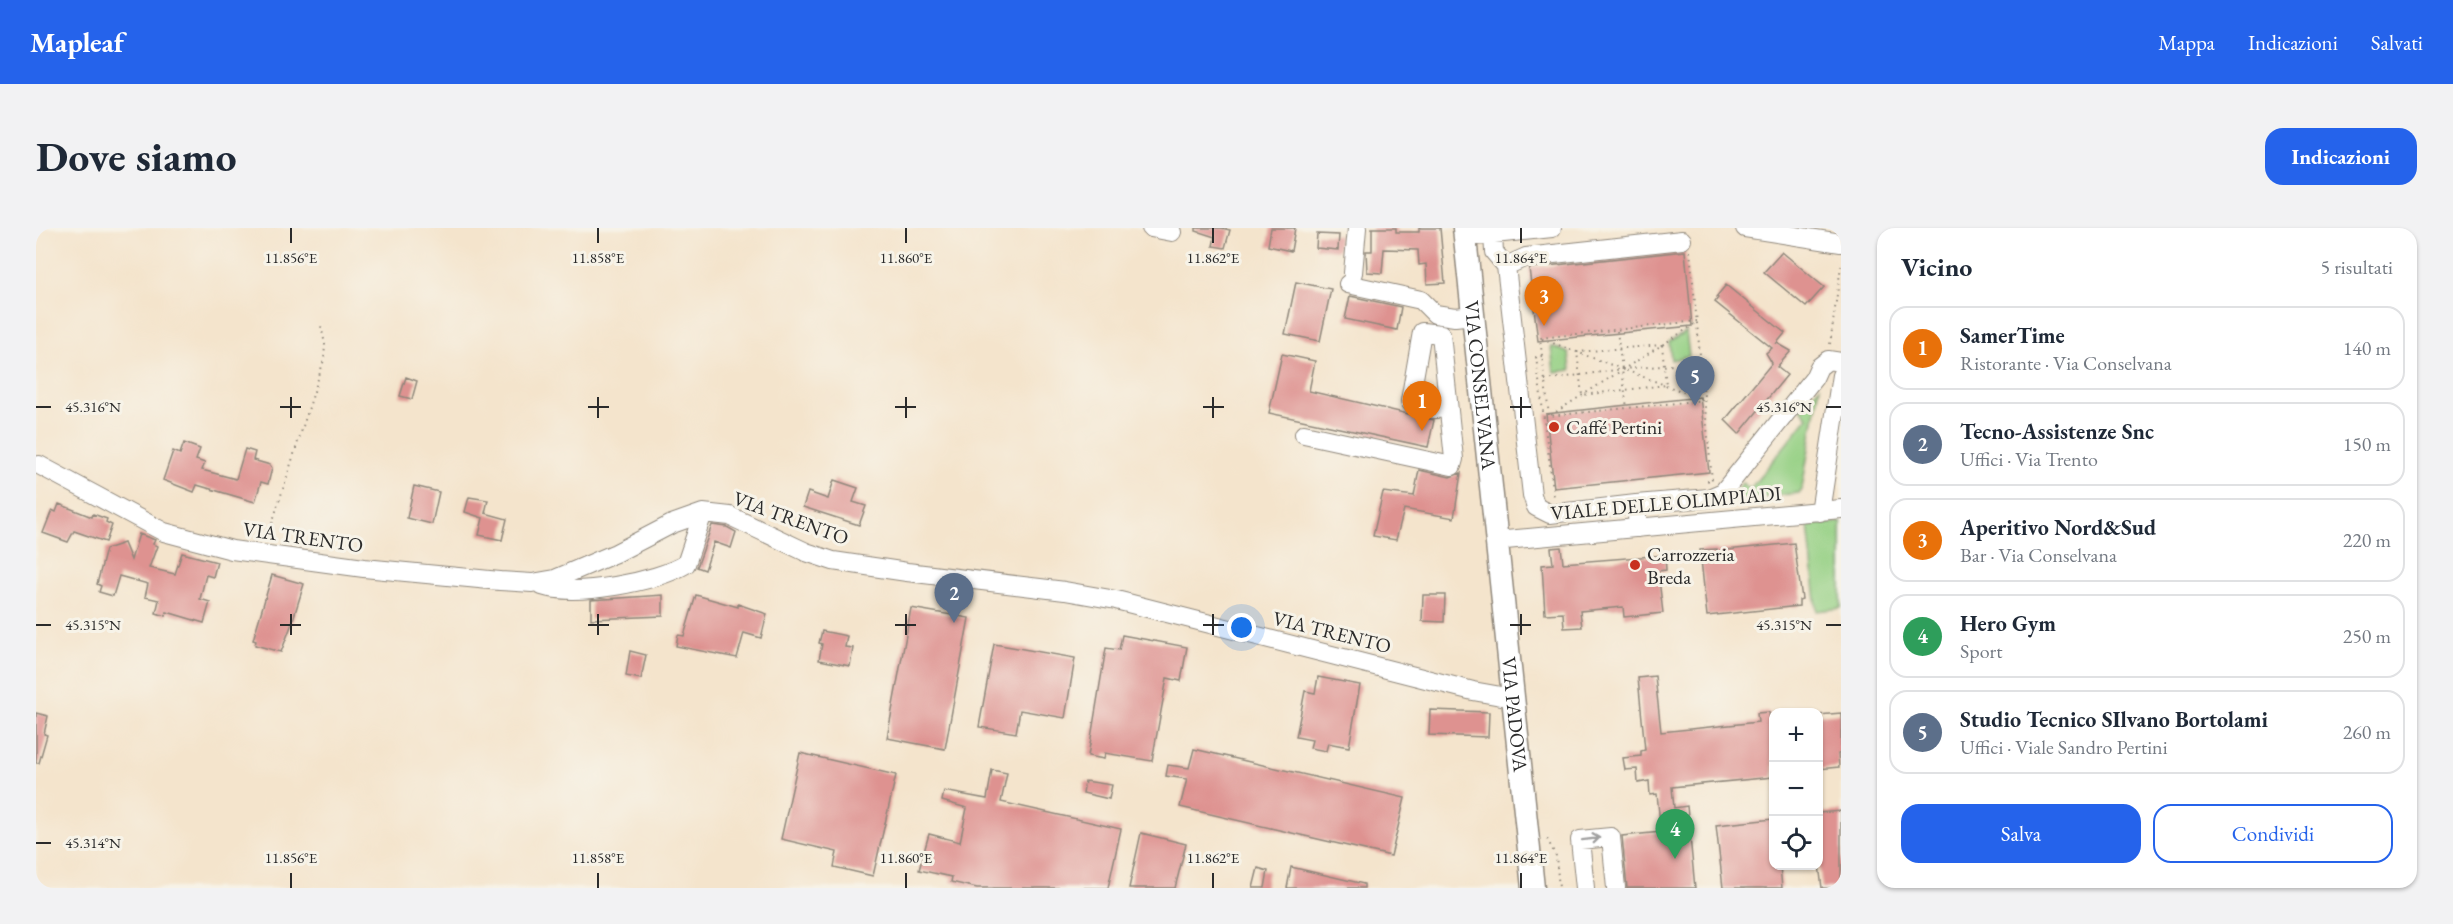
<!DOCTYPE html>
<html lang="it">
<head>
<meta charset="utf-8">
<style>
  :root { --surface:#fff; --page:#f2f2f3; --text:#1f2937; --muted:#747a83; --line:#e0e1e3; --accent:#2563eb }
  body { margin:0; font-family:"EB Garamond",serif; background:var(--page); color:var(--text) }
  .controls { position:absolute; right:18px; bottom:18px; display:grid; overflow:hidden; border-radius:12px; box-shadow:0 2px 4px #0004 }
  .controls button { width:54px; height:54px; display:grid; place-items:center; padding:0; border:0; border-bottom:2px solid var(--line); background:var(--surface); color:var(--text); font:30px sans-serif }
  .you { position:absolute; left:1206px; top:400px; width:21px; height:21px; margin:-15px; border:4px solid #fff; border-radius:50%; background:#1a73e8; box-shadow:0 0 0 9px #1a73e833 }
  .badge { display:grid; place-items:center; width:39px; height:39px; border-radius:50%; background:var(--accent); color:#fff; font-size:20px; font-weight:700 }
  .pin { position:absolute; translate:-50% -50px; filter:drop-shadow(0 2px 3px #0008) }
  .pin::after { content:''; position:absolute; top:32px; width:21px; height:18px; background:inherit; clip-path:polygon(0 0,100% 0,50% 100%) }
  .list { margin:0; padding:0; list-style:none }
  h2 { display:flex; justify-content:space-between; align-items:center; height:78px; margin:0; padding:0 24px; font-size:26px }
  h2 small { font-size:20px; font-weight:400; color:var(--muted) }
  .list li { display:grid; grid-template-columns:39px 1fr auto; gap:18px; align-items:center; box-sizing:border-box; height:84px; margin:0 12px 12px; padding:0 12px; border:2px solid var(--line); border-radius:18px }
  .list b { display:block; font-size:22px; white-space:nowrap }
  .list p { margin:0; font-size:20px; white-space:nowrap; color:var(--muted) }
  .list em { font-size:20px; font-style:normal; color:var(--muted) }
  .actions { display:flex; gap:12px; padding:18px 24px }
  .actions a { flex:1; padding:14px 0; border:2px solid var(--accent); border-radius:18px; text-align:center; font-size:21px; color:var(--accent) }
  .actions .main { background:var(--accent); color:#fff }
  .icon { flex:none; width:33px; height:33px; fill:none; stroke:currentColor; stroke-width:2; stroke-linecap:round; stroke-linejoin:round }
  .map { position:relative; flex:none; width:1805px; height:660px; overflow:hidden; border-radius:18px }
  header { display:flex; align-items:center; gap:36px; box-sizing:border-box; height:84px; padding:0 30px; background:var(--accent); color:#fff }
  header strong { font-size:28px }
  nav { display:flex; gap:33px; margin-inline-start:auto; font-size:21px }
  .intro { display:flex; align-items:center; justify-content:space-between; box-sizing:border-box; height:144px; padding:0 36px }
  h1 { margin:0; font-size:42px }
  .button { padding:15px 27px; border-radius:18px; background:var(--accent); color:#fff; font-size:21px; font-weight:700 }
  main { display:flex; gap:36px; padding:0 36px }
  aside { flex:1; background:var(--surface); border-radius:18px; box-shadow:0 2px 4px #0004 }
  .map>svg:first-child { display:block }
  .green { fill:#95d084; stroke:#607e58; stroke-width:1.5 }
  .building { fill:#de9290 }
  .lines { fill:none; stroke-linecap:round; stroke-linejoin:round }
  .minor-casing { stroke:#90887c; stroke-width:20 }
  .major-casing { stroke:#90887c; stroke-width:25 }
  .path { stroke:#90887c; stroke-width:2; stroke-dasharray:1.5 4.5; stroke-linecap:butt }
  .minor { stroke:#fff; stroke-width:18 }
  .major { stroke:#fff; stroke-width:22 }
  .oneway { stroke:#a0a0a0 }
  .ticks { fill:none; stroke:#2b2b2b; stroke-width:2 }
  .poi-dot { fill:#c8321e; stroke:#f7f3e8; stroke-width:2 }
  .labels { text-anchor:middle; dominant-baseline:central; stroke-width:6; stroke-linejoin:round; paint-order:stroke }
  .street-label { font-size:20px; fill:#2b2b2b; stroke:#f7f3e8 }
  .poi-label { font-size:20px; fill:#2b2b2b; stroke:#f7f3e8; text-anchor:start }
  .ticks-label { font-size:15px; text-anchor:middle; fill:#2b2b2b; stroke:#f7f3e8; stroke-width:6; stroke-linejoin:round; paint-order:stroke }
</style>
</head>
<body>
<header>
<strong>Mapleaf</strong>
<nav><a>Mappa</a><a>Indicazioni</a><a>Salvati</a></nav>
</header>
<div class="intro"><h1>Dove siamo</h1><a class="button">Indicazioni</a></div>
<main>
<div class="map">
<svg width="1805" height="660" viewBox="0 0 1805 660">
  <rect width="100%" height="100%" fill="#f7f3e8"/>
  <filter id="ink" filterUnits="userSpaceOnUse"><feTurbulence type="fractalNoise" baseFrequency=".0167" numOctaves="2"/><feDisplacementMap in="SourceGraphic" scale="12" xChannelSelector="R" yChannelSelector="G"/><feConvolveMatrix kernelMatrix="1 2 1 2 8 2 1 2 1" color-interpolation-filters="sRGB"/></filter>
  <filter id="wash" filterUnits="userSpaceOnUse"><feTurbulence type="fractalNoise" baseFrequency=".008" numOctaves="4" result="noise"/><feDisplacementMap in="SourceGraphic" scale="24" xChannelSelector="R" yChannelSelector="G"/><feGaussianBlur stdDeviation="1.35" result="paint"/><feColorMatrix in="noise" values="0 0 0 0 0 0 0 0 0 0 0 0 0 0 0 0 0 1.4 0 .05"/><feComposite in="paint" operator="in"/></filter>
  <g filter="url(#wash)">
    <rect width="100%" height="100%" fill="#f4e4cc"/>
    <path class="green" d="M1650,104l3,24 -18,4 -2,-18z
      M1515,118l18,7 2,17 -17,2z
      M1784,158l-18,102 -3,5 -70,8 13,-18 8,6 58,-72 -8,-10z
      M1805,294v86l-24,3 -9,-86z"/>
    <g id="blocks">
      <path class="building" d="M1160,0h25l9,2 -5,18 -12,-2 2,-9 -19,-6z
        M1235,0h24l-4,23 -23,-5z
        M1336,0h24v4h23v-4h21l5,55 -18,1 -1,-20 -7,1 -1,-15 -34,-1 -2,24 -15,-1 -1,-21h6z
        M1281,6l22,1 -1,15 -22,-2z
        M1649,23l7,75 -154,15 -9,-73z
        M1746,24l42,35 -18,20 -42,-35z
        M1260,54l35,7 -11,52 -35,-7z
        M1690,57l59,48 -9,11 1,-1 14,8 -14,16 10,8 -48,59 -14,-14 47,-57 -6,-10 6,-5 -57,-46 3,-4 -2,-1z
        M1314,68l51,11 -4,23 -52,-11z
        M1246,126l33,7 -6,30 125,29 -6,27 -159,-34z
        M370,149l11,4 -5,18 -12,-3z
        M1664,169l9,75 -155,16 -8,-74z
        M148,215l16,6 -4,11 9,3 -3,7 34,9 9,-30 10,3 -2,8 17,5 2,3 -4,16 -7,-2 -6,20 -58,-17 -3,7 -31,-12 10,-29 7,3z
        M1383,242l31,7 11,-4 -7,45 -50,-9 -8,31 -23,-4 10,-44 31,4z
        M798,252l24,8 -5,14 13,4 -7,19 -56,-18 5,-15 20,7z
        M378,258l25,6 -7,32 -25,-6z
        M433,269l19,3 -3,13 22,6 -5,21 -23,-5 4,-17 -18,-6z
        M23,276l33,13 1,-3 14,5 -1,3 6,3 -6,17 -32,-11 -6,11 -25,-9 9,-23 4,2z
        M676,297l15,2 9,5 -5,16 -17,-6 -9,28 -8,-3z
        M103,306l16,6 -2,4 4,2 -8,22 26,6 7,-21 35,9 -4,15 -7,-2 -6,24 10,3 -6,21 -37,-11 -1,4 -10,-3 3,-13 -14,-3 3,-13 -29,-8 -6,20 -14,-4 2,-6 -4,-2 9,-35 18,-6 7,17z
        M1758,315l8,56 -3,1v6l-92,10 -7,-66 17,-1v2z
        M1525,319l2,16 102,-8 1,15 -8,1 5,42 -39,4 -1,-10 -43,4 2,16 -18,1 -1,-15 -18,1 -3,-49 11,-1 -2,-16z
        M236,347l32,9 -13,42 -10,26 -26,-7 1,-4 -3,-1z
        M627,367v21l-72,3v-19z
        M660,367l42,12v-3l29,10 -6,24 -17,-5 -7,25 -61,-12 2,-11 6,1z
        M1387,367h22l-1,27 -22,-1z
        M875,380l58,10 -24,131 -58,-11z
        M786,403l25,5 -2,11 8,1 -3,18 -31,-6 3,-16 -3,-1z
        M1086,407l65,12 -6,34 -14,-3 -15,83 -47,-8 -1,6 -16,-3 18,-108 13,2z
        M958,416l81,14 -10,60 -45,-8 -4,23 -37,-6z
        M594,423l16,4 -5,24 -15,-3z
        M1619,448l6,56 97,-10 -1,-9 12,-1 1,8h3v57l-101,10 2,21 13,-2 8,82h-68l-5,-52 39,-4 -4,-38 -7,1 -1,-14 -11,2 -1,-14 -12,1 -2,-12 18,-2v-5l4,-1 -7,-72z
        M1282,449l42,8 -11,62 -21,-4 -2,8 -16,-3 2,-8 -16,-3 9,-46 10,2z
        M1394,482l59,2 -1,25 -59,-2z
        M0,485l12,3 -4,18 3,1 -8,28h-3z
        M1805,485v40l-3,1 1,13 -21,2v-54z
        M1158,521l211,49 -14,58 -211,-49 7,-28 -21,-3 2,-11 21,3z
        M764,525l96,22 -23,101 -39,-9 3,-15 -56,-13z
        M956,542l15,3 -6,29 120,27 -13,59h-131l-26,-6 1,-5 -33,-7 10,-36 31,8 7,-34 -25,-7 2,-10 43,8z
        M1049,553l27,4 -3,14 -26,-6z
        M1805,583v77h-19l-4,-31v-44z
        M1737,591v47h7l2,22h-59l-7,-63z
        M1105,605l45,11 -11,44h-46z
        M1255,639l73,17v4h-77z
        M1222,640l10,3 -3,17h-12z"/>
    </g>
  </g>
  <g filter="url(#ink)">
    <use href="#blocks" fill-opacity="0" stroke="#90887c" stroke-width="1.5"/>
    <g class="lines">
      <defs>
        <path id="minor" d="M1115,0l21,4
          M1709,0l96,15
          M1457,6l1,18 12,14
          M1429,9l87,-9
          M1317,45l4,-45
          M1312,56l73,16 14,14 20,3 18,-2
          M1268,206l148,32 2,-7 -13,-125 -19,-2 -12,69 2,3 23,5 13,-1
          M3,237l125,67 68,18 132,18 136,13 32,2 23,-4 61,-26 56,-29 31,-11 27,3 76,36 27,9 74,11 158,19 51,9 357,91 28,5 11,-1
          M1600,276l73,-6 14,-6 91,-114 5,-11 9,-7 13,2
          M1784,284l21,-137
          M1602,300l-2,-24 -86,10 -14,-7 -4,-12 -26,-229 20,-9 156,-17
          M1459,313l346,-32
          M506,358c34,11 114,-4 144,-22l17,-51
          M1549,660l-5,-48 31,-3 5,51"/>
        <g id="major">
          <path id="s1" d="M1428,0l69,660"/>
        </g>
      </defs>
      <use href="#minor" class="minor-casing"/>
      <use href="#major" class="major-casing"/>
      <path class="path" d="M1654,23l22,229h-4v3
        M1661,93l-157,17 9,78 156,-16
        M1581,103l10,77
        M1506,111l163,61
        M1794,116l11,-78
        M1626,117l4,40 -84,10 -5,-43z
        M1506,128l-6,1 18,140
        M1509,152l78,-11 77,-6
        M1515,187l141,-89 5,-5
        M233,313l1,-11 54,-170 1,-16 -4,-18
        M1511,611l9,17 3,32"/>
      <use href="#minor" class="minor"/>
      <use href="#major" class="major"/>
    </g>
    <defs><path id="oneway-shaft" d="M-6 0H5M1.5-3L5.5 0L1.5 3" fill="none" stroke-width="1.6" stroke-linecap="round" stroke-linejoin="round" transform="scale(1.5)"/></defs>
    <use class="oneway" href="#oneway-shaft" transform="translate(1555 611) rotate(-7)"/>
  </g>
  <path class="ticks" d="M255,0v15M562,0v15M870,0v15M1177,0v15M1485,0v15M255,169v21M562,169v21M870,169v21M1177,169v21M1485,169v21M0,179h15M244,179h21M552,179h21M859,179h21M1167,179h21M1474,179h21M1790,179h15M255,386v21M562,386v21M870,386v21M1177,386v21M1485,386v21M0,397h15M244,397h21M552,397h21M859,397h21M1167,397h21M1474,397h21M1790,397h15M0,615h15M255,645v15M562,645v15M870,645v15M1177,645v15M1485,645v15"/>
  <g class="poi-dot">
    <circle cx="1518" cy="199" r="6"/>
    <circle cx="1599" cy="337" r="6"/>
  </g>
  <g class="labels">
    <g class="street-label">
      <text stroke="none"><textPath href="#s1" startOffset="158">VIA CONSELVANA</textPath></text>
      <text transform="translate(1630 275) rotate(-5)">VIALE DELLE OLIMPIADI</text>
      <text transform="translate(755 290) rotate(20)">VIA TRENTO</text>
      <text transform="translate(267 309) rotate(8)">VIA TRENTO</text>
      <text transform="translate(1296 404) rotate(14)">VIA TRENTO</text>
      <text stroke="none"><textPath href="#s1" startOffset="489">VIA PADOVA</textPath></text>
    </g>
    <g class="poi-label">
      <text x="1530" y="199">Caffé Pertini</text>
      <text x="1611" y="326">Carrozzeria<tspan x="1611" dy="23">Breda</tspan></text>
    </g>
  </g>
  <g class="ticks-label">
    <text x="255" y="35">11.856°E</text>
    <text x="562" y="35">11.858°E</text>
    <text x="870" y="35">11.860°E</text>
    <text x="1177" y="35">11.862°E</text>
    <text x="1485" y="35">11.864°E</text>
    <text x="57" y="184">45.316°N</text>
    <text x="1748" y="184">45.316°N</text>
    <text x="57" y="402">45.315°N</text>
    <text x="1748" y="402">45.315°N</text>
    <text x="57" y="620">45.314°N</text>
    <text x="255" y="635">11.856°E</text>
    <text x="562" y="635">11.858°E</text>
    <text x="870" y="635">11.860°E</text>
    <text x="1177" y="635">11.862°E</text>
    <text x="1485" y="635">11.864°E</text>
  </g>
</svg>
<div class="controls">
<button>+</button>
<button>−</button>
<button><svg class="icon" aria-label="locate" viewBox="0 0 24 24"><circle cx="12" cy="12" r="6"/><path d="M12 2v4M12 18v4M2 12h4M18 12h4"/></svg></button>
</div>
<div class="you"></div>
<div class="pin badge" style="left:1386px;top:203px;background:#e8710a">1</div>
<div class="pin badge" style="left:918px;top:395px;background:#5c6f8a">2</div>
<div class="pin badge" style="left:1508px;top:98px;background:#e8710a">3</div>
<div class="pin badge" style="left:1639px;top:631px;background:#2e9e5b">4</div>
<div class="pin badge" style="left:1659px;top:178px;background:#5c6f8a">5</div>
</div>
<aside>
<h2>Vicino<small>5 risultati</small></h2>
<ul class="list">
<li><span class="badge" style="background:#e8710a">1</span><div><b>SamerTime</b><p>Ristorante · Via Conselvana</p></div><em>140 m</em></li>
<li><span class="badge" style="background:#5c6f8a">2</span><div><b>Tecno-Assistenze Snc</b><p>Uffici · Via Trento</p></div><em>150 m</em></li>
<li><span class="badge" style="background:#e8710a">3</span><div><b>Aperitivo Nord&amp;Sud</b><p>Bar · Via Conselvana</p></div><em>220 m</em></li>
<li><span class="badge" style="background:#2e9e5b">4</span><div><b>Hero Gym</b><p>Sport</p></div><em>250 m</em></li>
<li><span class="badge" style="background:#5c6f8a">5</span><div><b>Studio Tecnico SIlvano Bortolami</b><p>Uffici · Viale Sandro Pertini</p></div><em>260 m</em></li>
</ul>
<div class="actions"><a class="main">Salva</a><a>Condividi</a></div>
</aside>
</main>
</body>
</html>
